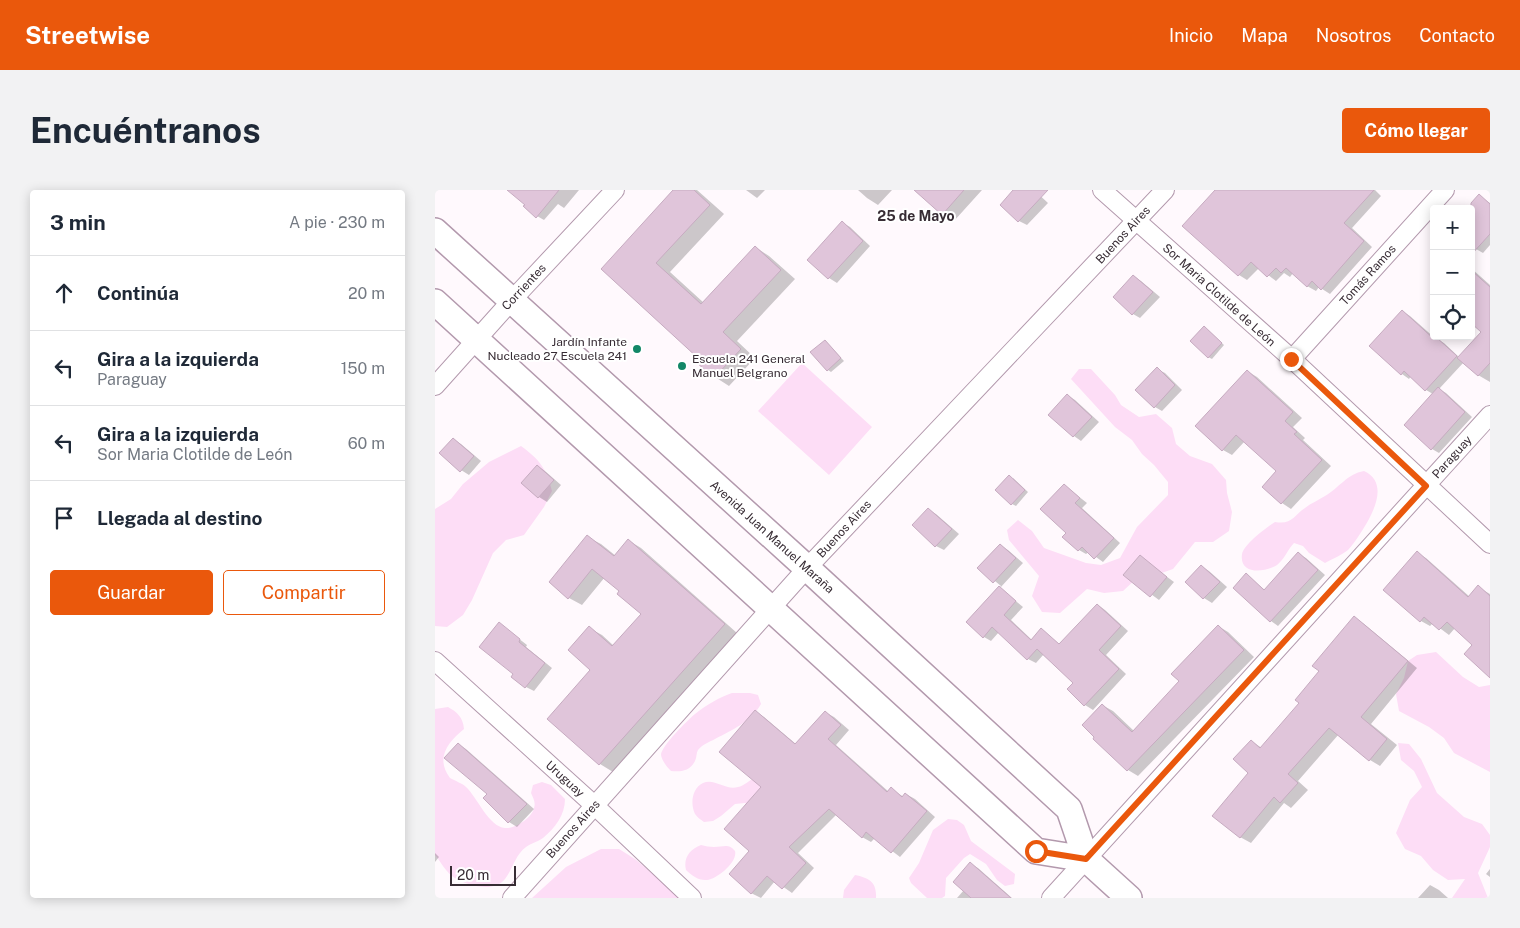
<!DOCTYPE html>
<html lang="es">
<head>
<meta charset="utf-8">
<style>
  :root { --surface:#fff; --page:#f2f2f3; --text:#1f2937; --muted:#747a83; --line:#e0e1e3; --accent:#ea580c }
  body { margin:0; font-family:"Public Sans",sans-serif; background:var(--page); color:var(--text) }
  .controls { position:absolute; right:15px; top:15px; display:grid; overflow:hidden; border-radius:5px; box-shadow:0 2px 12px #0003 }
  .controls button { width:45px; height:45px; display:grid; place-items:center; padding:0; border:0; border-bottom:1px solid var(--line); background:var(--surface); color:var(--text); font:25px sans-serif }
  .scale { position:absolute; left:15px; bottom:12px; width:66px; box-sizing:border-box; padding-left:5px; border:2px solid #372c34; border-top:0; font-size:14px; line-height:18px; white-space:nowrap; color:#372c34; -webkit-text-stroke:4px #fff; paint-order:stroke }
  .stop { position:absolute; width:15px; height:15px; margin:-11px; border:4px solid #ea580c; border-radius:50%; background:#fff }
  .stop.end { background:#ea580c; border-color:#fff; box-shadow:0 1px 5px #0008 }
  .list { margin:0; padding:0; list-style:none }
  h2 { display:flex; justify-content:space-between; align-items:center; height:65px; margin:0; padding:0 20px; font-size:21px }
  h2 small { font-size:16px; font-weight:400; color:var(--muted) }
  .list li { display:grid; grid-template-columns:32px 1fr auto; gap:15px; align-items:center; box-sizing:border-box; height:75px; padding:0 20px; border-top:1px solid var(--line) }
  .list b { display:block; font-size:19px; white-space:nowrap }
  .list p { margin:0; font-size:16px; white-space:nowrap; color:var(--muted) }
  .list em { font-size:16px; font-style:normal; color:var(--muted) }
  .actions { display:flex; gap:10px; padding:15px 20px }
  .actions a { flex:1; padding:11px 0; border:1px solid var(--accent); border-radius:5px; text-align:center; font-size:18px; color:var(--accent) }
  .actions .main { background:var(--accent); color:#fff }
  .icon { flex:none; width:28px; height:28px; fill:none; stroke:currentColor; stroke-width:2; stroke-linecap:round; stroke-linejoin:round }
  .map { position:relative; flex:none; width:1055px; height:708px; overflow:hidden; border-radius:5px }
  header { display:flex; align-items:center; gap:30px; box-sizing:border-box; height:70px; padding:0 25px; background:var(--accent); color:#fff }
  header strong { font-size:24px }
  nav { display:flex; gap:28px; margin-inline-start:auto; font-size:18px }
  .intro { display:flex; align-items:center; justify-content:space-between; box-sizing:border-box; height:120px; padding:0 30px }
  h1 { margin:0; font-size:35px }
  .button { padding:12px 22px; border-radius:5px; background:var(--accent); color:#fff; font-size:18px; font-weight:700 }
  main { display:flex; gap:30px; padding:0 30px }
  aside { flex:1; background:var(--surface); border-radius:5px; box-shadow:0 2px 12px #0003 }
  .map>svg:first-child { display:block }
  .green { fill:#fdddf6 }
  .shadow { fill:#0003 }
  .building { fill:#e0c5da; stroke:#c6abc0 }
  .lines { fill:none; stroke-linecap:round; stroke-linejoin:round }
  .street-casing { stroke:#b399ad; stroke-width:20 }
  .secondary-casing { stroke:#b399ad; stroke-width:28 }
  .street { stroke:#fff; stroke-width:18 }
  .secondary { stroke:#fff; stroke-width:25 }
  .route { stroke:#ea580c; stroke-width:6 }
  .poi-dot { fill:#128767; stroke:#fff; stroke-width:2 }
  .labels { text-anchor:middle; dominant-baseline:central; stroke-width:4; stroke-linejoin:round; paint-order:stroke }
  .street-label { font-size:12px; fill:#372c34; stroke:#fff }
  .poi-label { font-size:12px; fill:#372c34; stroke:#fff; text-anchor:end }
  .neighbourhood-label { font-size:14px; font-weight:bold; fill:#372c34; stroke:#fff }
</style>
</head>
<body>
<header>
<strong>Streetwise</strong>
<nav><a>Inicio</a><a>Mapa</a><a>Nosotros</a><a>Contacto</a></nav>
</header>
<div class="intro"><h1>Encuéntranos</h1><a class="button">Cómo llegar</a></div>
<main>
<aside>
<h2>3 min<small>A pie · 230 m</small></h2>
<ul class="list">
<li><svg class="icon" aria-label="ahead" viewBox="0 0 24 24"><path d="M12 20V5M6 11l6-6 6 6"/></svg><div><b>Continúa</b></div><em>20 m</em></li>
<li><svg class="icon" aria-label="left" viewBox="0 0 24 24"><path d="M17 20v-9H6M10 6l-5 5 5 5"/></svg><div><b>Gira a la izquierda</b><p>Paraguay</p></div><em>150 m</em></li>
<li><svg class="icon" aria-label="left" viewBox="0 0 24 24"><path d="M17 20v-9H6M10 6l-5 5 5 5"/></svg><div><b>Gira a la izquierda</b><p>Sor Maria Clotilde de León</p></div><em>60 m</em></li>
<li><svg class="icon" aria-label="arrive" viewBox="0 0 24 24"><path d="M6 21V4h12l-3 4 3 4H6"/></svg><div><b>Llegada al destino</b></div></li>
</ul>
<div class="actions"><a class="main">Guardar</a><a>Compartir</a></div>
</aside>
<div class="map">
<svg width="1055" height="708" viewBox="0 0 1055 708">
  <rect width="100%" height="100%" fill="#fff9fd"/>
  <path class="green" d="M367,173l70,64 -43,48 -71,-64z
    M644,179h12l24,26 6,10 18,12 17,-3 16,14 4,16 14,12 22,8 14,16 1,13 5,19 -3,19 -16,11h-18l-22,27 -17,6 -19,3 -14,13 -19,2 -17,-4 -27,24 -18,-1 -10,-16 7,-20 -30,-36 -2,-10 11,-10 14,11 12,17 42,15 15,2 19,-7 17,-31 31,-32v-13l-14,-17 -12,-11 -10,-14 -17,-13 -44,-48z
    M86,256c19,14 25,22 31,45l-8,16 -20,28 -18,5 -13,13 -21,47 -9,15 -16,12 -12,-1v-117l16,-10 12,-15 26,-22z
    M929,281c28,13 6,48 -6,66 -3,4 -6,9 -10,13 -6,5 -16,9 -23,13l-16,-10 -6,-7 -9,-3c-6,6 -10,17 -17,22 -11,7 -38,11 -35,-11 2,-10 25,-27 33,-32 17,3 18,-6 30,-14 6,-5 14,-8 20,-12 14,-8 22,-22 39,-25z
    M1001,462l27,25 16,10 11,-2v87l-36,-19 -10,-15 -15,-11 -30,-16 -3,-17 8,-16 4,-17 9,-6z
    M297,503h18l8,2 3,9c-10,18 -29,26 -46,35 -6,3 -13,6 -17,11 -2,3 -1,7 -3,11 -5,10 -14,11 -24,10 -4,-4 -9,-10 -10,-16 0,-9 27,-35 34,-41 11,-9 25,-17 37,-21z
    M13,517c9,5 15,10 16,22 -16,13 -29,29 -14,49 5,3 12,5 16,9 11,10 23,40 39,41 10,1 27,-10 29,-20 2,-6 -1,-10 -3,-15l2,-8 9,-3 9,3 14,14c0,16 -10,29 -22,39 -5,4 -12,5 -17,9 -11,8 -13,22 -21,32 -11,14 -36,7 -50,-1 -9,-5 -14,-16 -20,-23v-146z
    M963,553l11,1 12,15 16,34 27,24 18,7 8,11v12l-12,26 10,25h-36l13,-19 -17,1 -15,-10 -12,-14 -16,-7 -9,-16 14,-33 12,-13 -8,-16 -13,-11z
    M320,588l11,9 -6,25 -15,-9 -10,1 -14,12 -8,5 -9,1c-3,-2 -7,-5 -9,-8 -5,-10 -3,-26 8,-31 12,-5 23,8 35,4 6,-1 11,-7 17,-9z
    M513,629l9,1 7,5 7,16 44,33 -1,10 -9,2 -8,-6 -11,-16 -16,-10 -6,4 -18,20 -1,18 -3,2h-15l-16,-15 -2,-5 10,-15 14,-33z
    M266,655c4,1 9,2 13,2 9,0 15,-4 21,4 3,11 -18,28 -28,29 -8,1 -16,-5 -21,-10 -3,-12 4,-21 15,-25z
    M166,659h18l16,10 47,39h-150l34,-31z
    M420,685c14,3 22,7 21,23h-33l1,-8z"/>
  <path class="shadow" d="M74,0h70l-15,18 -6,-4 -14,16 -7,-4 -10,-12z
    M240,0h22l27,24 -54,58 34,31 51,-56 14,9 26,23 -58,62 18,17 -26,28 -14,-9 -14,-18 -99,-90z
    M311,0h19l-8,8z
    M423,0h34l-14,15 -11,-7z
    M488,0h59l-28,31 -12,-7z
    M580,0h19l14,13 -21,22 -8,-4 -17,-16z
    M781,0h159l6,6 -29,32 20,19 -42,47 -11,-7 -3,4 -9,-5 -14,-13 -3,4 -6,-4 -8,8 -17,-13 -12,12 -8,-5 -55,-49z
    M1044,6l11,7v42l-7,8 -7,-4 -5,-40h-3z
    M408,33l7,4 20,19 -33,37 -8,-5 -20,-18z
    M1036,78l19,17v97l-12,-7 -14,-13 -25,27 7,4 26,24 -33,36 -7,-4 1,-55 -7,-4 -15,-14 -2,3 -7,-5v-63l8,5 26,23 8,4 16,15 23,-26 -12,-11z
    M699,86l7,5 19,16 -20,21 -7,-4z
    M773,140l16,15 -12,14 -4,-2z
    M390,151l19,20 -13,11 -3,-2z
    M722,179l8,4 17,17 -20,21 -7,-4z
    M812,181l10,6 45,41 -9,9 12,11 -2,2 28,26 -40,43 -9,-6 -19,-17 15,-15 -33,-30 -13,14 -9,-5z
    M632,205l8,5 24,22 -18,19 -7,-5 -24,-22z
    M18,249l8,5 20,17 -12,14 -8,-5z
    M102,276l8,5 16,14 -14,17 -8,-5 -16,-14z
    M578,288l15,14 -12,14 -4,-2z
    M629,295l23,18 -5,5 38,35 -17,19 -14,-10 -3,2 -7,-4 -15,-13 4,-4z
    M494,320l7,4 23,20 -15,16 -8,-4 -22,-21z
    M152,347l14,7 15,12 12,-16 13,8 96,85 -124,139 -13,-8 -51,-45 43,-49 -3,-42 13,7 12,11 29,-32 -22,-23 -16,-14 -23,28 -13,-7z
    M565,355l8,5 15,13 -23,25 23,19 -12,13 21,20 9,-10 19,15 38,-40 7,5 23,21 -22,24 20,19 -33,36 -8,-5 -10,-22 -31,-29 -8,9 -8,-4 -29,-27 -8,9 -7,-4 -16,-15 33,-36 -22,-18z
    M982,363l9,5 44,39 8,-10 12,7v82l-17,-31 -18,-17 -6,7 -16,-12 -3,3 -9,-5z
    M863,364l8,4 19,17 -47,51 -7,-5 -37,-33 12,-13 19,15z
    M705,367l34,25 -15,18 -34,-25z
    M766,376l8,5 18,16 -15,16 -8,-5 -17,-16z
    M919,428l10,6 53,44 -46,56 26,21 -17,21 -10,-6 -31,-26 -41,47 10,9 -17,18 -7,-5 -33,40 -11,-6 10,-64 1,-32 11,7 39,-45z
    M65,434l27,21 -1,2 26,21 -18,23 -8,-4 -11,-13z
    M783,436l10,6 26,25 -116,119 -10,-6 -26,-65 11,6 21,20 47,-50z
    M320,522l9,5 33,28 28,-33 9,5 15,13 -13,15 53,47 2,-3 13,8 2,-3 9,5 20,18 -35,40 -25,-19 -4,4 -9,-5 -25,-23 -39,39 16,15 -22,25 -17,-12 -14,17 -10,-5v-42l11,-64z
    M23,554l8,5 68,60 -17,18 -8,-5 -25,-24 4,-4z
    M0,663l4,4 -4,5z
    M536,674l7,4 34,30h-55l7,-8z
    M1055,679v8l-4,-3z
    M995,695l9,5 9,8h-30z"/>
  <path class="building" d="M72,0h52l-23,28 -13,-12 2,-1z
    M238,0h21l16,15 -54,58 45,41 54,-58 26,24 -58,62 18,17 -27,29 -18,-16 3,-3 -98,-90z
    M479,0h50l-22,25z
    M578,0h35l-30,32 -18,-17z
    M780,0h159l-30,33 20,18 -43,49 -9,-9 -5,6 -21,-19 -5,5 -5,-5 -9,9 -16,-15 -13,14 -56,-50z
    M1044,4l11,10v30l-19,21v-52z
    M407,31l21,20 -35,38 -21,-19z
    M1036,80l19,17v76l-12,13 -21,-18 24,-26 -10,-9z
    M698,85l20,17 -21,23 -19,-18z
    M967,120l32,29 2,-2 21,19 -32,35 -21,-20 -3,4 -32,-29z
    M769,136l18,17 -14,15 -18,-17z
    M390,150l16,18 -14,13 -17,-19z
    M722,177l18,18 -21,23 -19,-18z
    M812,180l46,42 -8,9 12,11 -3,2 28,26 -41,44 -19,-17 14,-16 -40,-36 -14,16 -27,-25z
    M1003,197l27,25 -34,38 -27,-25z
    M632,204l25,23 -19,20 -25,-22z
    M18,248l21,18 -14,16 -21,-19z
    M102,275l17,15 -16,18 -17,-15z
    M574,285l16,15 -14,15 -16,-15z
    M629,294l16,14 -5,5 39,35 -20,21 -12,-12 -4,4 -16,-14 4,-4 -26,-24z
    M493,318l24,21 -17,18 -23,-22z
    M152,345l27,21 14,-17 97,85 -126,141 -52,-46 43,-49 -22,-20 21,-24 23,20 29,-32 -24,-20 2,-3 -27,-22 -24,30 -19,-17z
    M565,354l16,14 -23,25 -16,-15z
    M982,361l51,46 10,-12 12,11v82l-26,-24 8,-9 -25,-23 -8,8 -15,-13 -4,5 -37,-32z
    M863,362l20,18 -48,52 -37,-34 13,-15 18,17z
    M705,365l27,22 -17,20 -27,-22z
    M766,375l19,17 -17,17 -18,-17z
    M564,396l17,15 -12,14 27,25 10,-12 18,16 38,-40 24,22 -22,24 20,19 -35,37 -17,-17 6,-6 -36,-34 -10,11 -35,-33 -9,11 -17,-16z
    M919,426l54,45 -47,56 26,22 -18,22 -40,-33 -41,46 10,9 -18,20 -6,-6 -34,41 -28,-22 36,-43 -15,-14 18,-19 9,8 39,-45 -4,-3 24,-29 -7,-5z
    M64,432l21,17 -1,3 26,21 -20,25 -14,-11 2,-3 -34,-27z
    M783,435l26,25 -117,121 -34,-32 1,-2 -12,-12 20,-21 30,28 47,-51 -8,-7z
    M320,520l40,34 30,-33 16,14 -13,14 59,53 4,-5 11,10 3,-4 22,18 -36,42 -25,-21 -4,6 -33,-29 -40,38 17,16 -24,26 -15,-13 -16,18 -22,-20 20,-23 -25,-22 37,-42 -42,-35z
    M23,553l69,61 -19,19 -25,-25 4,-4 -43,-36z
    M535,672l41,36h-40l-18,-16z"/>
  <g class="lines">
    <defs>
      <path id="street" d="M667,0l190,169 198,185
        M857,169l153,-169
        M0,196l77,-86 103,-110
        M0,471l159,144 98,93
        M77,708l295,-330 358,-378
        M616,708l439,-483"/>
      <path id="secondary" d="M0,41l372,337 262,241 17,50 43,39
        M0,112l601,549 50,8"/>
    </defs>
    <use href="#street" class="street-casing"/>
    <use href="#secondary" class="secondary-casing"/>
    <use href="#street" class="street"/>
    <use href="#secondary" class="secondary"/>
  </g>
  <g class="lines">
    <path class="route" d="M601,661l50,8 340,-373 -135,-127"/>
  </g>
  <g class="poi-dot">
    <circle cx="202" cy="159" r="5"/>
    <circle cx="247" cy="176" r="5"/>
  </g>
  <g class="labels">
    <g class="street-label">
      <text transform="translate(688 45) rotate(-47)">Buenos Aires</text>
      <text transform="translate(933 85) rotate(-48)">Tomás Ramos</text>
      <text transform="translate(89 97) rotate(-47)">Corrientes</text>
      <text transform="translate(784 105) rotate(42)">Sor Maria Clotilde de León</text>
      <text transform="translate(1017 267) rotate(-48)">Paraguay</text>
      <text transform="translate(409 339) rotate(-47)">Buenos Aires</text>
      <text transform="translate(337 347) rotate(42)">Avenida Juan Manuel Maraña</text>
      <text transform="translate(130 589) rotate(42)">Uruguay</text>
      <text transform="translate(138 639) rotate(-48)">Buenos Aires</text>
    </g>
    <g class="poi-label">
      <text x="192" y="152">Jardín Infante<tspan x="192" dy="14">Nucleado 27 Escuela 241</tspan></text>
      <text x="257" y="169" text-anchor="start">Escuela 241 General<tspan x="257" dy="14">Manuel Belgrano</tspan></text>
    </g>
    <g class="neighbourhood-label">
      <text x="481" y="26">25 de Mayo</text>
    </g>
  </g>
</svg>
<div class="controls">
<button>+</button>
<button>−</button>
<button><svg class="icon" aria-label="locate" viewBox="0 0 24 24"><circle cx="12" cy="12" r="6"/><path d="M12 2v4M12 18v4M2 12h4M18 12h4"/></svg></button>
</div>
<div class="scale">20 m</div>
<div class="stop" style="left:601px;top:661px"></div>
<div class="stop end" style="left:856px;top:169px"></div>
</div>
</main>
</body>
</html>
